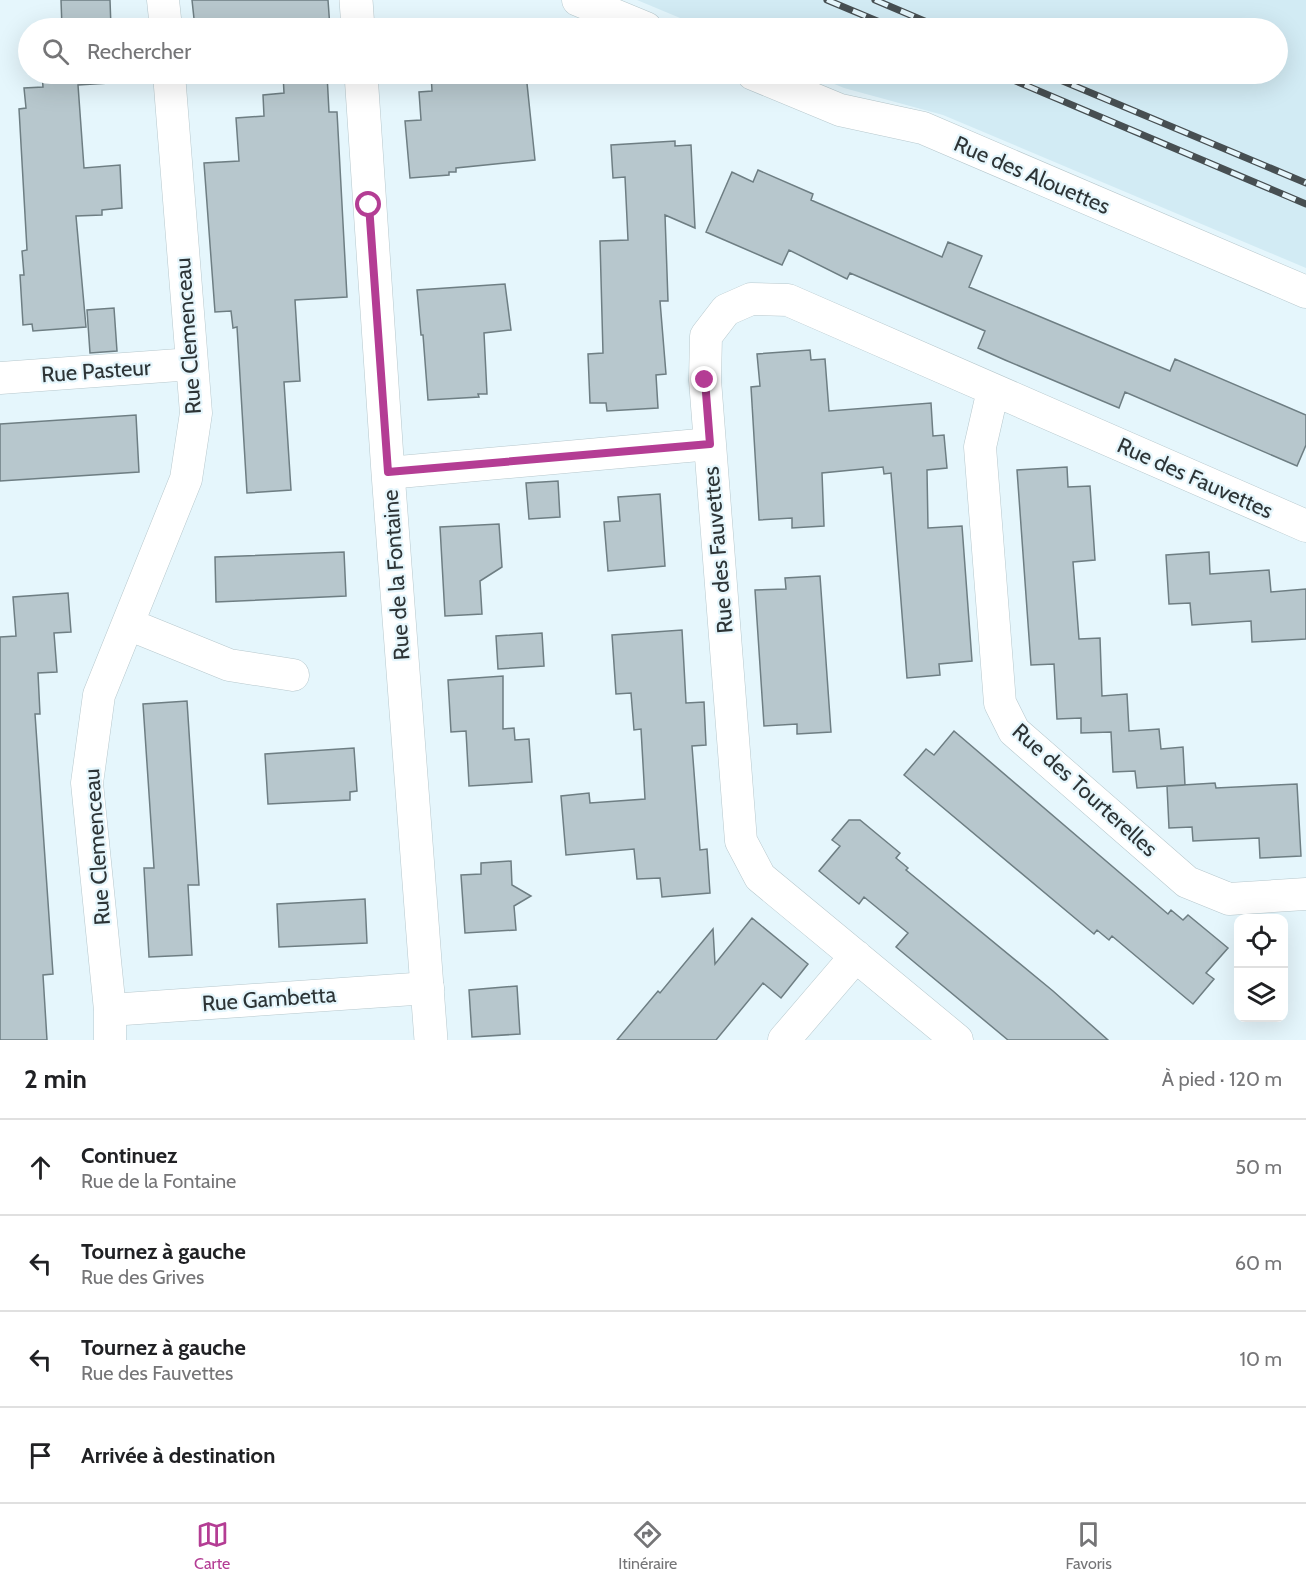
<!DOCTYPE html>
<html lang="fr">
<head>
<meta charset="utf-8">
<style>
  :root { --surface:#fff; --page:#f6f6f6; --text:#202124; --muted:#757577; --line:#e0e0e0; --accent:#b43d94 }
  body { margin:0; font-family:Cabin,sans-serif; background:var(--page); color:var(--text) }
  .controls { position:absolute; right:18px; bottom:18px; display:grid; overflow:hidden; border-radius:12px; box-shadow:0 6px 24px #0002 }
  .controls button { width:54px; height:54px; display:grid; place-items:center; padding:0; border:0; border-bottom:2px solid var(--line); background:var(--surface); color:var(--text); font:30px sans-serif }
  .stop { position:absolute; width:18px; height:18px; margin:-14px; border:4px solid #b43d94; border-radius:50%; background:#fff }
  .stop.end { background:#b43d94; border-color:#fff; box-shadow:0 2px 6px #0008 }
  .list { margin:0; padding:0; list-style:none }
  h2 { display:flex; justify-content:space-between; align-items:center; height:78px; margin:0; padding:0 24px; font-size:26px }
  h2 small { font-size:20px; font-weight:400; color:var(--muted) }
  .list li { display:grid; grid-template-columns:39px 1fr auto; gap:18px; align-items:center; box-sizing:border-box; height:96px; padding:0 24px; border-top:2px solid var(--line) }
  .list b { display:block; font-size:22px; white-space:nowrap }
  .list p { margin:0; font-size:20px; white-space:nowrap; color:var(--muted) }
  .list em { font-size:20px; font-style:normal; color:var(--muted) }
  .icon { flex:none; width:33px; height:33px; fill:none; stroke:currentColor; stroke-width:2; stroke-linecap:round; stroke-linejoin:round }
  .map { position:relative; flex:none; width:1306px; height:1040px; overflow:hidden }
  .search { position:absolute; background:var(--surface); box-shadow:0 6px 24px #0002; left:18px; right:18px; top:18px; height:66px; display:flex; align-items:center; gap:15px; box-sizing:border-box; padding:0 21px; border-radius:33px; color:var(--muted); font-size:22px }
  .sheet { height:462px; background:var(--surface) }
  nav { display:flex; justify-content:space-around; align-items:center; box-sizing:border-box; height:84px; border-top:2px solid var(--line); background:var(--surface); font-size:16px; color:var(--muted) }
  nav a { display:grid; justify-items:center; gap:3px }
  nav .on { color:var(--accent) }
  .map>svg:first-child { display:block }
  .built { fill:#d2ebf4 }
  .building { fill:#b7c7cd; stroke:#6e7e83; stroke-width:1.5 }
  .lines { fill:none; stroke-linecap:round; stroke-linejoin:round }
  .minor-casing { stroke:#b7c8cd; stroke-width:33 }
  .tertiary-casing { stroke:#b7c8cd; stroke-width:34 }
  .minor { stroke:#fff; stroke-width:32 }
  .tertiary { stroke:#fff; stroke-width:33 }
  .rail-casing { stroke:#474f52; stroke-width:7 }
  .rail { stroke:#e5f6fc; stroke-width:4.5; stroke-dasharray:14; stroke-linecap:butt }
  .route { stroke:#b43d94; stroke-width:8 }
  .labels { text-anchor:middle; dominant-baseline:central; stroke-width:4.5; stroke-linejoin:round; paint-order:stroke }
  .street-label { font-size:22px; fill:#2d3436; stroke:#e5f6fc }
</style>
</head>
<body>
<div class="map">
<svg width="1306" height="1040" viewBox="0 0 1306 1040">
  <rect width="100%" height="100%" fill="#e5f6fc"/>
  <path class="built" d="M637,0h669v268l-363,-153 -99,-27 -34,-14h468v-46h-574z"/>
  <path class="building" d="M61,0h49l1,28h-49z
    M192,0h136l2,28h-135z
    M42,74h66l1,9 -31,2 6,83 36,-3 2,43 -20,2v5l-26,1 10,111 -53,4 -1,-7 -9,1 -3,-50h4l-2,-24 5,-1 -8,-141 7,-1 -2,-20 19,-1z
    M283,74h44l2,38h8l10,185 -52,3 5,81 -16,1 7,108 -44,3 -10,-166 -4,1 -2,-17 -16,1 -11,-149 35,-2 -3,-43 28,-2 -1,-21 21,-2z
    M431,74h95l9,86 -79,8v4h-7v3l-39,3 -5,-57 16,-1 -2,-28 13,-1z
    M675,141v5l16,-1 4,83 -30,-13 3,86h-8l6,73 -10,1 2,33 -51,3 -1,-8h-16l-2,-49 15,-1 -3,-112 28,-1 -3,-63 -12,1 -2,-33z
    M758,170l55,24 -2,6 131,57 6,-15 34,14 -13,31 201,84 5,-12 131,56v30l-9,21 -172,-74 -6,16 -114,-48 -27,-12 7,-17 -135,-58 -3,6 -58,-29 -7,15 -76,-33 26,-60 21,10z
    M505,284l6,46 -27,3 3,61h-9l1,3 -51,3 -5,-65h-2l-4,-45z
    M114,308l3,43 -27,2 -3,-43z
    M810,350l1,10 14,-1 4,52 102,-8 2,33 11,-1 3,33 -20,2 1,58 34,-2 10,135 -33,3 1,11 -33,3 -16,-205 -7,1 -1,-7 -61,6 2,53 -32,2v-10l-33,2 -8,-133 9,-1 -3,-32z
    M136,415l3,57 -139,9v-57z
    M1067,467l1,20 22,-1 5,74 -22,2 6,77 21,-1 2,58 25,-2 2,37 30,-2 2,20 22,-2 2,38 -48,3 -2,-17 -22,1 -2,-40 -30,1v-15l-24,1 -3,-55 -23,1 -14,-195z
    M558,481l2,36 -31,2 -3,-36z
    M660,494l5,72 -57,5 -4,-49 16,-1 -2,-24z
    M499,524l3,43 -22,14 2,33 -37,2 -5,-89z
    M344,552l2,44 -130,6 -1,-45z
    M1209,552l1,22 59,-4 2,22 35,-3v50l-54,3 -1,-21 -59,4 -2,-22 -21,1 -3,-49z
    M820,576l11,156 -34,2v-10l-33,2 -9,-136 31,-1 -1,-11z
    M68,593l3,39 -17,1 3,39 -19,1 2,41h-5l18,260 -10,1 4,65h-47v-403l16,-1 -3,-39z
    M682,630l4,73 18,-1 2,43 -14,1 8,104 7,-1 3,44 -48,4 -2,-19 -23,1 -3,-30 -68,6 -5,-59 28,-3 1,10 55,-4 -4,-70 -7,1 -3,-37 -15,1 -4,-59z
    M542,633l2,33 -46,3 -2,-33z
    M503,676v53l11,-1 1,12 14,-1 3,43 -63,4 -3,-55 -15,1 -3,-52z
    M187,701l12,184h-11l4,70 -43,2 -5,-89h10l-11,-164z
    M954,731l214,183 3,-4 12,10 5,-5 40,33 -22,25 8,6 -21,25 -81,-68 -3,4 -12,-10 -3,4 -190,-159 22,-26 8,6z
    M354,748l3,43 -7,1v8l-82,4 -3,-50z
    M1215,783l1,5 81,-4 4,72 -41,2 -1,-20 -66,3 -1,-14 -23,1 -2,-42z
    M849,820h11l40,33 -4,5 12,10 -2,2 147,121 55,49h-100l-112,-93 12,-14 -44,-36 -5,7 -40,-33 21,-25 -8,-6z
    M511,861l1,24 19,11 -17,10 2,24 -51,3 -4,-58 20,-1v-11z
    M365,899l2,44 -88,4 -2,-43z
    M752,918l56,46 -27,34 -18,-15 -47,57h-99l41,-49 2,2 53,-64 2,35z
    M517,986l3,48 -48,3 -3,-47z"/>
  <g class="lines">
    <defs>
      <path id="minor" d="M163,0l3,28
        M578,0l68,28
        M753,74l87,36 83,18 383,164
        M0,378l192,-14
        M993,390l-13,57 20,256 14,28 173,151 42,17 77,-5
        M388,473l322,-29
        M128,624l101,41 64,10
        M110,1010l318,-22
        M110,1040v-30l-23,-227 12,-88 87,-216 10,-66 -27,-339
        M784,1040l72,-84
        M957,1040l-197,-163 -19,-36 -36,-461 1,-44 20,-26 25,-11 37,1 518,226"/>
      <path id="tertiary" d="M356,0l2,28
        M361,74l27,399 43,567"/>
    </defs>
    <use href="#minor" class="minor-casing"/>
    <use href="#tertiary" class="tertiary-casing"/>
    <use href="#minor" class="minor"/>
    <use href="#tertiary" class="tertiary"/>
    <defs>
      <path id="rail" d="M827,0l67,28
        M875,0l66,28
        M999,74l307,130
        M1046,74l260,109"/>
    </defs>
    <use href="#rail" class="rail-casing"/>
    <use href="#rail" class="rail"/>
  </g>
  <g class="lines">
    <path class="route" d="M369,205l19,267 322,-28 -5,-64"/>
  </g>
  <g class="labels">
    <g class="street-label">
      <text transform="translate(1032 175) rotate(23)">Rue des Alouettes</text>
      <text transform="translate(188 336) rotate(-94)">Rue Clemenceau</text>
      <text transform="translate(96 371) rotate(-4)">Rue Pasteur</text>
      <text transform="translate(1195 478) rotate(24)">Rue des Fauvettes</text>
      <text transform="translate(718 550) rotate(-95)">Rue des Fauvettes</text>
      <text transform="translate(396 575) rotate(-94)">Rue de la Fontaine</text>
      <text transform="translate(1085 790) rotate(42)">Rue des Tourterelles</text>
      <text transform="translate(97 847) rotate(-94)">Rue Clemenceau</text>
      <text transform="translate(269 999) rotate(-4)">Rue Gambetta</text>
    </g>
  </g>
</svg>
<div class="controls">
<button><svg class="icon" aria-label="locate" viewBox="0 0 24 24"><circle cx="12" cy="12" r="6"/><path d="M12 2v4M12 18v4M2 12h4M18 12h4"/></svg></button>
<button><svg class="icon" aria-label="layers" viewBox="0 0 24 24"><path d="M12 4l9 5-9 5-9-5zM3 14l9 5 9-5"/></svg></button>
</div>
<div class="stop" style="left:369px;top:205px"></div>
<div class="stop end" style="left:705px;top:380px"></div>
<div class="search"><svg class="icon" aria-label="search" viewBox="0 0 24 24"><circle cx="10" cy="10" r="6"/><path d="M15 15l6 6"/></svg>Rechercher</div>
</div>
<section class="sheet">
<h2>2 min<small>À pied · 120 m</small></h2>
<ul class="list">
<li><svg class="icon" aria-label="ahead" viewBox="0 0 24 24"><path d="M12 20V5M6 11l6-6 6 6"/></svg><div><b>Continuez</b><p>Rue de la Fontaine</p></div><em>50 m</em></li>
<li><svg class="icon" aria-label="left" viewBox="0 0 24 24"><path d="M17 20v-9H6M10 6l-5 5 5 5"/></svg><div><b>Tournez à gauche</b><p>Rue des Grives</p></div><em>60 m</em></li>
<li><svg class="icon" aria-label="left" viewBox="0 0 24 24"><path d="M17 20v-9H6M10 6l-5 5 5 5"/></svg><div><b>Tournez à gauche</b><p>Rue des Fauvettes</p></div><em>10 m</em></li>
<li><svg class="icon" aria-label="arrive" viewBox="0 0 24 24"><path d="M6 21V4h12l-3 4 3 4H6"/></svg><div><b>Arrivée à destination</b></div></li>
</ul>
</section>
<nav>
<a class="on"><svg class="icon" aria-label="map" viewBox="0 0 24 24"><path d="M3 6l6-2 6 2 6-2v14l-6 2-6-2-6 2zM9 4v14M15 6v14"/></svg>Carte</a>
<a><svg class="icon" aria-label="directions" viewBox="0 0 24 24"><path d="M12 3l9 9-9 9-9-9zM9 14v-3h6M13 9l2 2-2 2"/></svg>Itinéraire</a>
<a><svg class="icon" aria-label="saved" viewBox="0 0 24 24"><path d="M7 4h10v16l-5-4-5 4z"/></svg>Favoris</a>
</nav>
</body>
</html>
